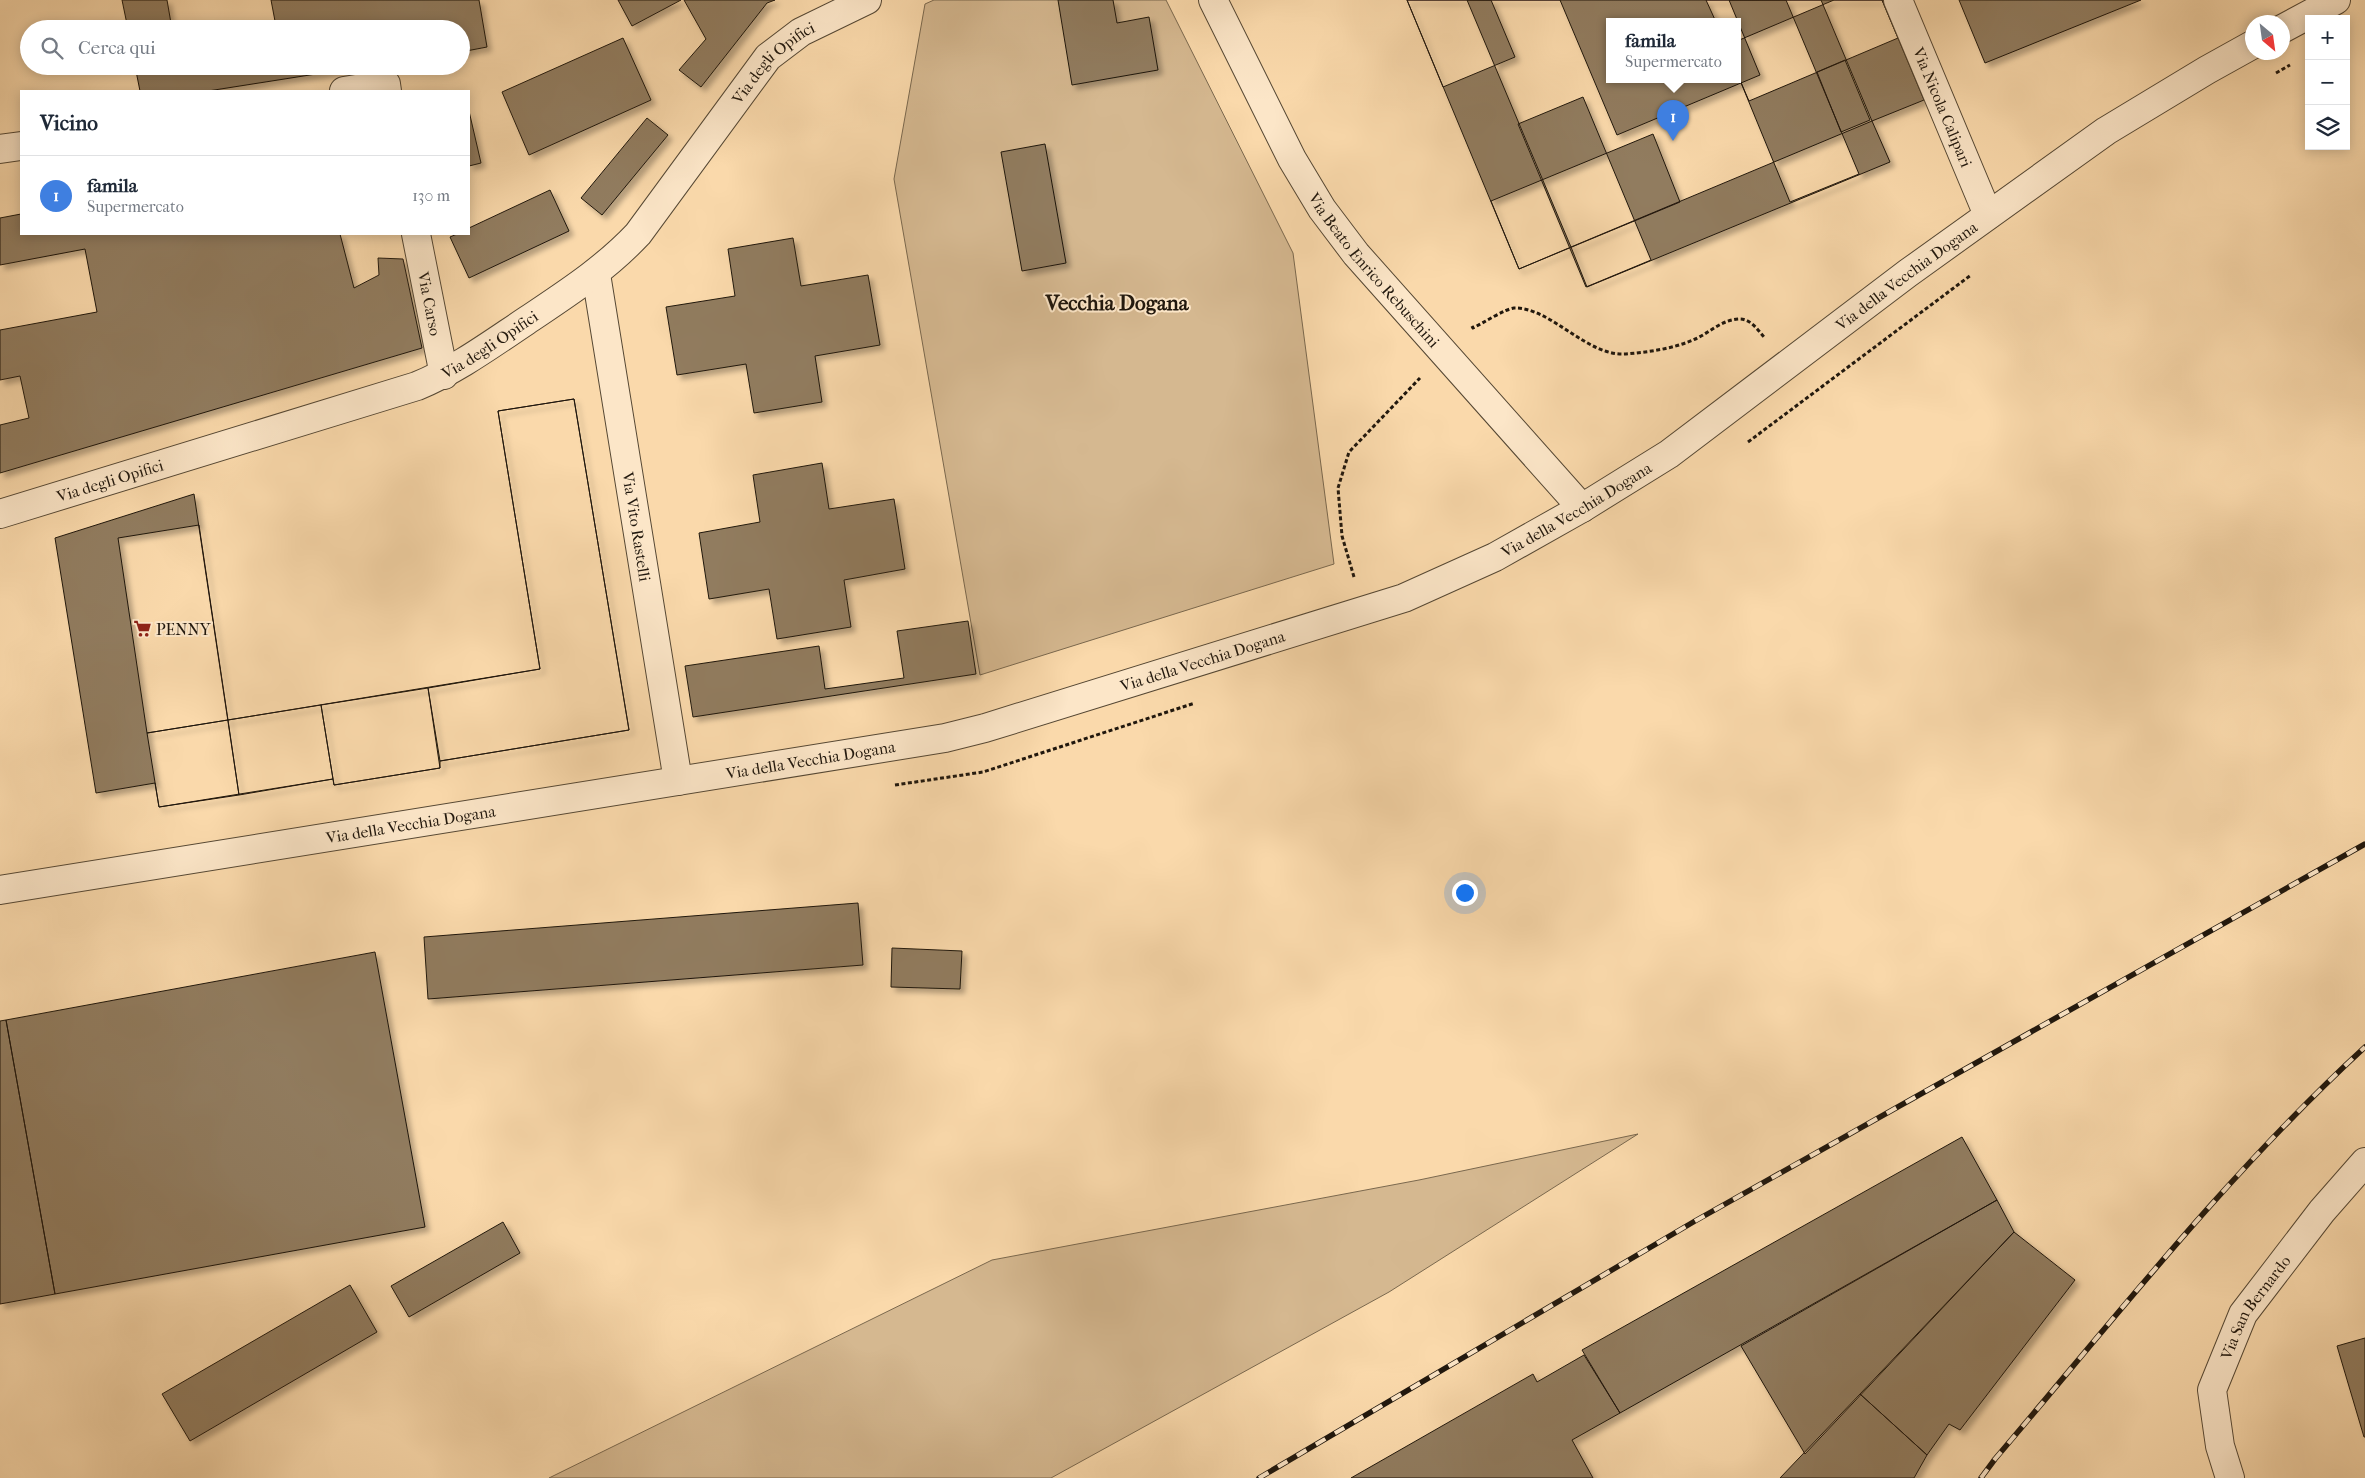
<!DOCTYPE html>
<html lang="it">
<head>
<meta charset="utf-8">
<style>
  :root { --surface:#fff; --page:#f6f6f7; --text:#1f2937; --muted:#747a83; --line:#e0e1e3; --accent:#8f2418 }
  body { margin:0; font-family:"IM FELL French Canon",serif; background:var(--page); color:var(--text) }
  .controls { position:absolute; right:15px; top:15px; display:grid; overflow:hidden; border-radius:0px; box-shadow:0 2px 12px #0003 }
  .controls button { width:45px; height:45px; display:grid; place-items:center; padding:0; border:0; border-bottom:1px solid var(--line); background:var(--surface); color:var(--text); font:25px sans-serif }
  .compass { position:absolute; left:2245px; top:15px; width:45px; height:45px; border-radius:50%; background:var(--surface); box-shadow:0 2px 12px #0003; rotate:151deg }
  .you { position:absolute; left:1464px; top:892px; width:18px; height:18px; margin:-12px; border:4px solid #fff; border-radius:50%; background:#1a73e8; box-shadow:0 0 0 8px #1a73e833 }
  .badge { display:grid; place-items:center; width:32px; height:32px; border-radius:50%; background:var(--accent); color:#fff; font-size:16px; font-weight:700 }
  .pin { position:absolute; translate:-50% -41px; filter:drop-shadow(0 1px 2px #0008) }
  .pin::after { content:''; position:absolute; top:26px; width:18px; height:15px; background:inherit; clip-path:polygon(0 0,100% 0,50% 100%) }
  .popup { position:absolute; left:1606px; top:18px; width:135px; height:65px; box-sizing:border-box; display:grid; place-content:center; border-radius:0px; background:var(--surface); filter:drop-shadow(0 1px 4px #0005); font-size:16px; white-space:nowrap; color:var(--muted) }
  .popup b { font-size:19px; color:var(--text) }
  .popup::after { content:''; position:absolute; left:50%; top:100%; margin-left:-10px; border:10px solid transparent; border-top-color:var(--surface) }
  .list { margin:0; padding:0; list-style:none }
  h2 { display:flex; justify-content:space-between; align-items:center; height:65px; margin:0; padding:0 20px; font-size:21px }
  h2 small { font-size:16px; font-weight:400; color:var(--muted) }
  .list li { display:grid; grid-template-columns:32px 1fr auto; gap:15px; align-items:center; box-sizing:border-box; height:80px; padding:0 20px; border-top:1px solid var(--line) }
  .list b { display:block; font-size:19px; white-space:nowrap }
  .list p { margin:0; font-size:16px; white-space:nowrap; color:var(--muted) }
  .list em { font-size:16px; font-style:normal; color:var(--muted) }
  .icon { flex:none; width:28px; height:28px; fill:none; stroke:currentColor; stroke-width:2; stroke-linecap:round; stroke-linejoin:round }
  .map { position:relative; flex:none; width:2365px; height:1478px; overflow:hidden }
  .search { position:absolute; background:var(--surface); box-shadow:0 2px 12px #0003; left:20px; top:20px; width:450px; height:55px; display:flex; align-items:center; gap:12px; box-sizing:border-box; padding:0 18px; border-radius:28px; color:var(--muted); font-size:19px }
  .panel { position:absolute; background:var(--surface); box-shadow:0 2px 12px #0003; left:20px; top:90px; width:450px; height:145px; border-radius:0px }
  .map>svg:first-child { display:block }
  .green { fill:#d5b890; stroke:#7a684e }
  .building { fill:#917c5f; stroke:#20170d; fill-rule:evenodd; filter:url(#shadow) }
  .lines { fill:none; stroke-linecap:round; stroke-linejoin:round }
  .pedestrian-casing { stroke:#564834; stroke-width:30 }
  .minor-casing { stroke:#564834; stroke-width:30 }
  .tertiary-casing { stroke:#564834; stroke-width:30 }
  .path { stroke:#20170d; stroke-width:3; stroke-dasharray:4 2.5; stroke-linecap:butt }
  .pedestrian { stroke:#fce6c8; stroke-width:28 }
  .minor { stroke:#fce6c8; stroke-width:28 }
  .tertiary { stroke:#fce6c8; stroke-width:28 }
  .rail-casing { stroke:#20170d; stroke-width:5.5 }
  .rail { stroke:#fce6c8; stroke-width:4; stroke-dasharray:11; stroke-linecap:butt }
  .labels { text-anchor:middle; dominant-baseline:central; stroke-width:4; stroke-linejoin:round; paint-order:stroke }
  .street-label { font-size:16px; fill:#20170d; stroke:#fce6c8 }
  .poi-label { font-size:16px; fill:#20170d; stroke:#fce6c8; text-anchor:start }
  .district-label { font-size:21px; font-weight:bold; fill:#20170d; stroke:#fce6c8 }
</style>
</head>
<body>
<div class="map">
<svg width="2365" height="1478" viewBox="0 0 2365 1478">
  <defs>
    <filter id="shadow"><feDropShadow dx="4.5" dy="4.5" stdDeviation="2.5" flood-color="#0004"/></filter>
  </defs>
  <rect width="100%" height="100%" fill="#fad9ab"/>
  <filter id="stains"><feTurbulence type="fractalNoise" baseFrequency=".004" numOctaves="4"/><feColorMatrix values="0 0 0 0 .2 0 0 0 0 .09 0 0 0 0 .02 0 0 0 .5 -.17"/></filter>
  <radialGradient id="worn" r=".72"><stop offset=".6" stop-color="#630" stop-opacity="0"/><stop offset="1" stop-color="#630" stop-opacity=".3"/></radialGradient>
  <path class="green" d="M934,0h232l127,253 41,311 -354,111 -86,-496 31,-175z
    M1638,1134l-249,158 -338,186h-502l443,-218 427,-80z"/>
  <path class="building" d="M122,0h45l5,29h-44z
    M271,0h208l8,47 -26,5v-23h-228l42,-8z
    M618,0h63l-49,26z
    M684,0h91l-8,3 -66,84 -22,-17 27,-31z
    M1058,0h55l4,23 32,-6 9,53 -86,15z
    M1407,0h475l42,100 -52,21 18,41 -303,125 -16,-40 -52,22zM1609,22h128v58h-128z
    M1407,0h84l24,57 -72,30z
    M1467,0h93l57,135 143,-60 -31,-75h92l51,121 -301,126z
    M1706,0h80l73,174 -69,28 -53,-129v-51h-21z
    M1834,0h48l16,38 -149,63 -12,-28v-32z
    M1959,0h182l-156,63z
    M623,38l28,62 -122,55 -27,-63z
    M1845,60l25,60 -29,12 -24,-60z
    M135,66h232l-159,25h-68z
    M1583,97l68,163 -65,27 -68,-163z
    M469,111l12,52 -12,3z
    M647,118l21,17 -66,80 -21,-17z
    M1653,134l27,68 -161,67 -28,-68z
    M1045,144l21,119 -44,8 -21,-119z
    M550,190l19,41 -100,47 -19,-41 7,-3h12v-6z
    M21,214v20h319l14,54 25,-13 -1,-17 25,1 19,89 -422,125v-48l29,-7 -9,-42 -20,4v-50l97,-18 -12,-63 -85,16v-47z
    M793,238l8,48 67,-11 12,70 -65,11 7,46 -68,11 -8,-49 -69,11 -11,-68 69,-11 -7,-47z
    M574,399l55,331 -189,31 -12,-73 112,-19 -42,-258z
    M574,399l55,331 -189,31v7l-106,17 -1,-6 -94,16 -11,-75 312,-51 -42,-258z
    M822,463l7,46 65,-10 11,70 -61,11 7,47 -74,12 -8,-50 -60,10 -10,-66 61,-11 -7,-47z
    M194,494l45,301 -80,12 -4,-24 -59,10 -41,-255z
    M199,525l29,195 -81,13 -29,-195z
    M968,621l8,53 -283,43 -8,-51 134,-20 6,43 79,-11 -7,-47z
    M428,688l12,80 -106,17 -13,-80z
    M321,705l12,74 -174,28 -12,-74z
    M858,903l5,62 -435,34 -4,-62z
    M892,948l70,3 -2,38 -69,-2z
    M375,952l50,275 -370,67 -49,-274z
    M6,1020l49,274 -55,10v-283z
    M1962,1137l35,63 -377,213 -38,-63z
    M1997,1200l17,32 -209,222 -64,-108z
    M503,1222l17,31 -111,64 -18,-31z
    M2014,1232l61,48 -115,150 -11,-6 -22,31 -67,-61z
    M350,1285l27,47 -187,109 -28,-47z
    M2365,1338v99h-1l-27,-91z
    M1584,1355l36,58 -48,27 21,38h-242l182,-104 4,8z
    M1860,1394l67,61 -13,23h-134z"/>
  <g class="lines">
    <defs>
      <g id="pedestrian">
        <path id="s1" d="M1898,0l90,215"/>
        <path id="s2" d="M596,274l82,507"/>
      </g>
      <g id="minor">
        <path id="s3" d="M1213,0l79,159 30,50 34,45 226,254"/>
        <path d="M2282,29l54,-29"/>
        <path d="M344,91l42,-7 1,7"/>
        <path d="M0,149l21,-3"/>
        <path id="s4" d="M416,234l28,141"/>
        <path id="s5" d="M0,514l417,-128c39,-16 73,-41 109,-65 40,-27 78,-51 112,-87l130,-177 33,-25 66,-32"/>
        <path id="s6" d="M0,890l945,-152 40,-10 419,-130 91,-41 87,-49 87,-54 239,-181 198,-142 101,-61 45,-25"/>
      </g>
      <g id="tertiary">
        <path id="s7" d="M2230,1478l-10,-32 -8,-56 31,-76 79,-103 43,-49"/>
      </g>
    </defs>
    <use href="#pedestrian" class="pedestrian-casing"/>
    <use href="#minor" class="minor-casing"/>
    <use href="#tertiary" class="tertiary-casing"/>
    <path class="path" d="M2276,73l14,-8
      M1472,326l1,2c10,-5 32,-19 41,-20 37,-1 73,49 112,46 22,-2 46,-5 67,-14 15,-6 28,-20 45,-21 12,-1 19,10 26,18
      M1748,442l223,-167
      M1354,577l-12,-41 -4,-48 11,-36 71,-74
      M895,785l88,-13 212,-69"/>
    <use href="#pedestrian" class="pedestrian"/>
    <use href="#minor" class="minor"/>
    <use href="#tertiary" class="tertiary"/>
    <defs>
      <path id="rail" d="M1259,1478l436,-257 670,-377
        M1981,1478l14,-19c119,-140 234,-287 370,-412"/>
    </defs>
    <use href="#rail" class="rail-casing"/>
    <use href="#rail" class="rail"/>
  </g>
  <defs>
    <symbol id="supermarket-bare" viewBox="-9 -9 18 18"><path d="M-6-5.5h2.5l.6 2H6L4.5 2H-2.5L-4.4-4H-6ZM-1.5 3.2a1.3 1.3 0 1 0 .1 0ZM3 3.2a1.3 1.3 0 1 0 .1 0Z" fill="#8f2418" stroke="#fce6c8" stroke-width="2.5" paint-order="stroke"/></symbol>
  </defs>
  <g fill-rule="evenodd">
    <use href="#supermarket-bare" x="130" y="616" width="25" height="25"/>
  </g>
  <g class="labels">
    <g class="street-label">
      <text stroke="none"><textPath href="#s5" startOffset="925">Via degli Opifici</textPath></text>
      <text stroke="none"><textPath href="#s1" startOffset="116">Via Nicola Calipari</textPath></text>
      <text stroke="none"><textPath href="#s3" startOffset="316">Via Beato Enrico Rebuschini</textPath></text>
      <text stroke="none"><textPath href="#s6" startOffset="2036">Via della Vecchia Dogana</textPath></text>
      <text stroke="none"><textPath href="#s4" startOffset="71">Via Carso</textPath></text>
      <text stroke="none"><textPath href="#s5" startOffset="520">Via degli Opifici</textPath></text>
      <text stroke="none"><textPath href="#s5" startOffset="115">Via degli Opifici</textPath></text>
      <text stroke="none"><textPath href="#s6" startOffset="1631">Via della Vecchia Dogana</textPath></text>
      <text stroke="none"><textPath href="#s2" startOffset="256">Via Vito Rastelli</textPath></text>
      <text stroke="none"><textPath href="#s6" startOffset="1226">Via della Vecchia Dogana</textPath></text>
      <text stroke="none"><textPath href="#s6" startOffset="821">Via della Vecchia Dogana</textPath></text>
      <text stroke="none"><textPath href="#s6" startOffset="416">Via della Vecchia Dogana</textPath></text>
      <text stroke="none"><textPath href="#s7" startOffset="184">Via San Bernardo</textPath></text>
    </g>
    <g class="poi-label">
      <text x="156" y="629">PENNY</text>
    </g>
    <g class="district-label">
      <text x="1117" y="303">Vecchia Dogana</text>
    </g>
  </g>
  <rect width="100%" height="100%" filter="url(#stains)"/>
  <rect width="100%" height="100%" fill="url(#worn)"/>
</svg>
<div class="controls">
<button>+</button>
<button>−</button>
<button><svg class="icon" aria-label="layers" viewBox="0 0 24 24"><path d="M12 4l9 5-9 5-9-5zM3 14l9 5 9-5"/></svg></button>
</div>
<svg class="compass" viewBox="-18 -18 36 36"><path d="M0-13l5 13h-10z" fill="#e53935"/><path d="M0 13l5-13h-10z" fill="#747a83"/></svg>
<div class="you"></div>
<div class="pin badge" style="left:1673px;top:141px;background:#3f7fe0">1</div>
<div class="popup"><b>famila</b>Supermercato</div>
<div class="search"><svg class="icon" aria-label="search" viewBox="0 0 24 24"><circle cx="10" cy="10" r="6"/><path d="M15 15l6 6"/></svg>Cerca qui</div>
<section class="panel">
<h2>Vicino<small></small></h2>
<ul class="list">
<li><span class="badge" style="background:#3f7fe0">1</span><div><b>famila</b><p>Supermercato</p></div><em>130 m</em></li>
</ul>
</section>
</div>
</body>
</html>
